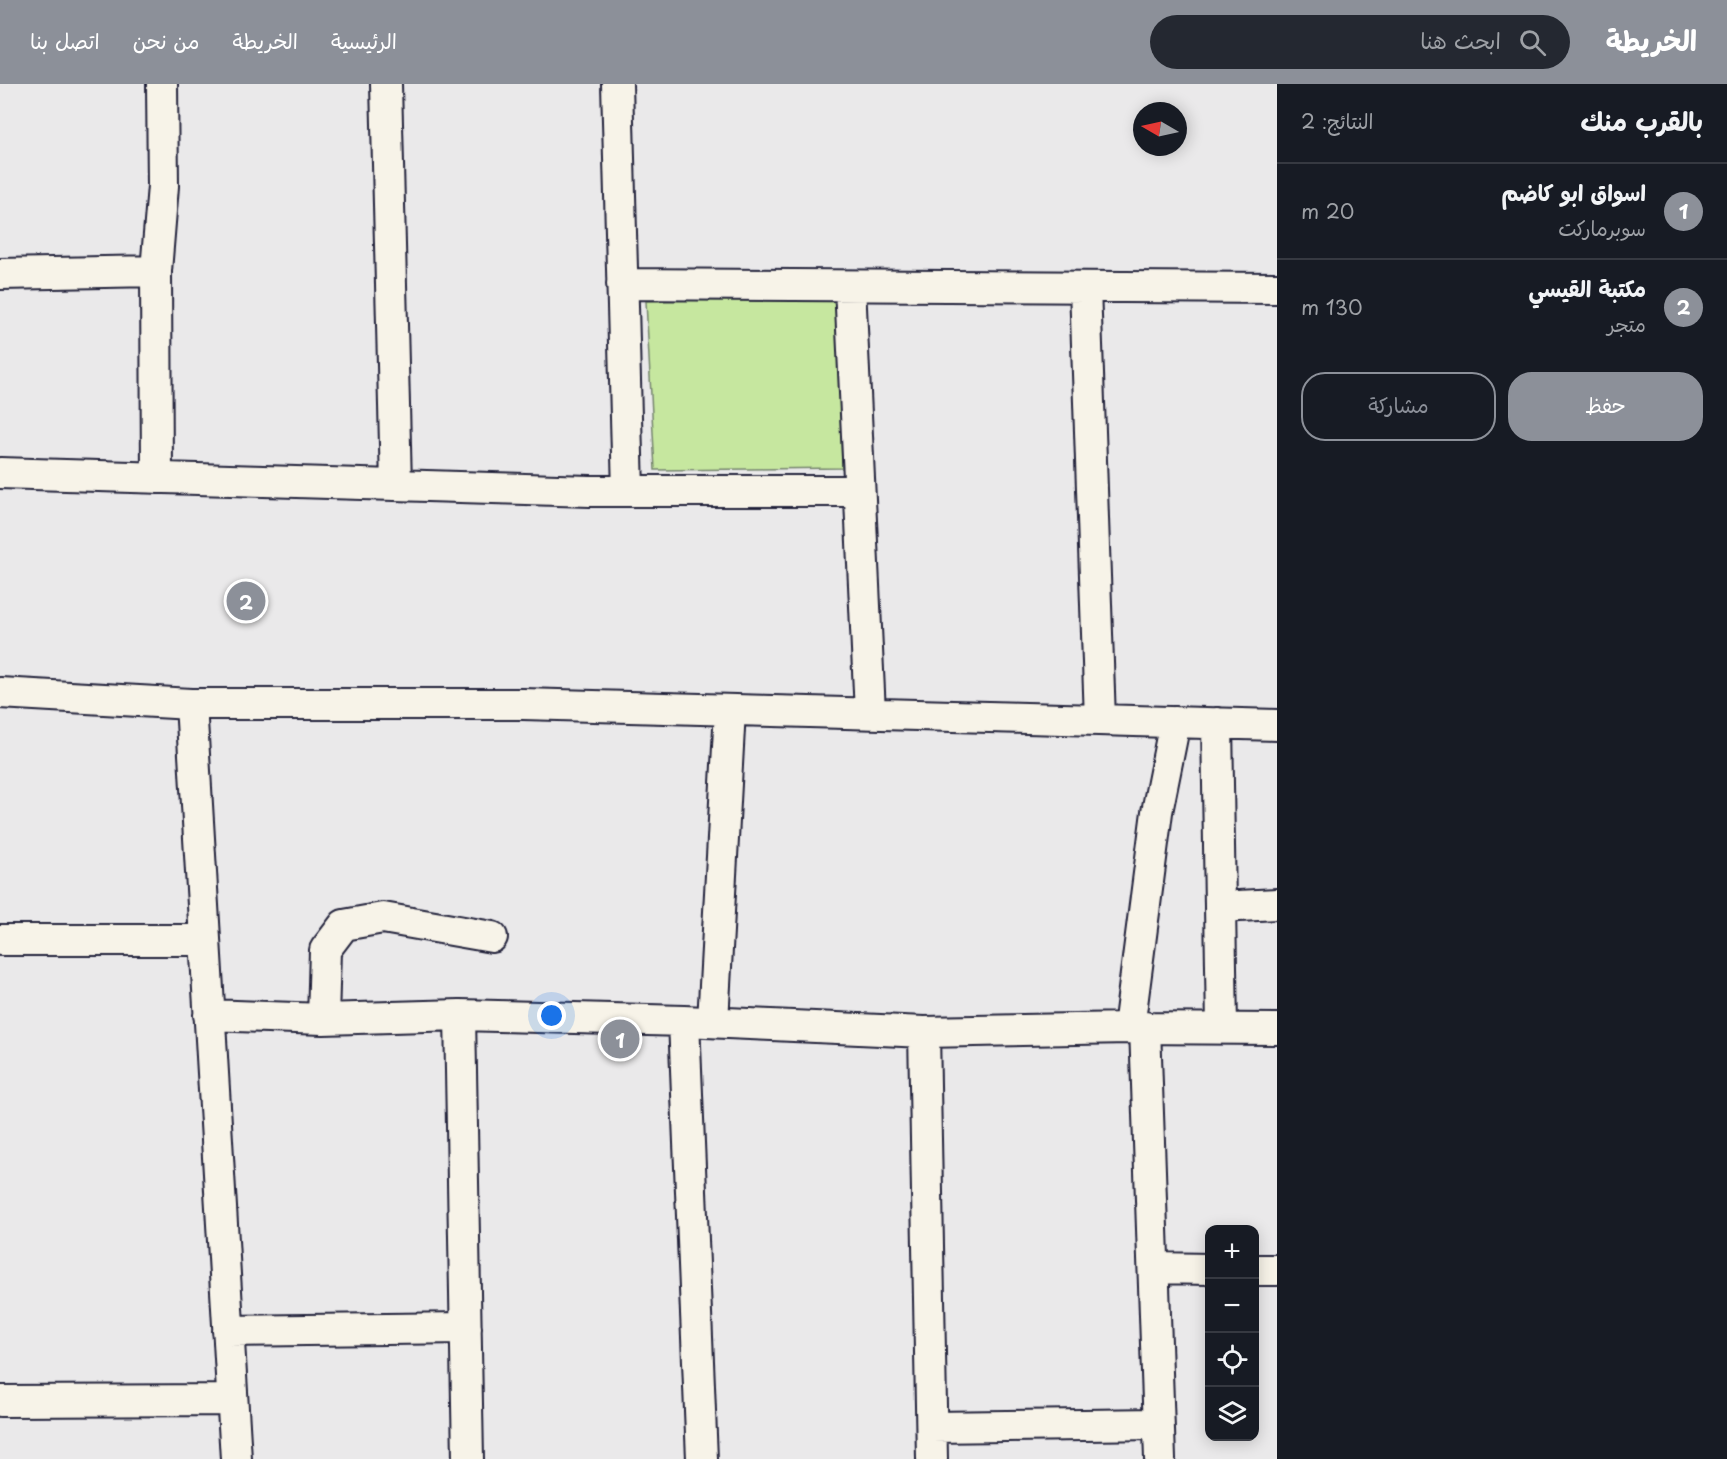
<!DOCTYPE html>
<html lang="ar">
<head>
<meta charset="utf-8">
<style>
  :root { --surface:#171b24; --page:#242831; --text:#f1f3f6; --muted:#9ea1a6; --line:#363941; --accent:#8c9099 }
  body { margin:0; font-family:"Playpen Sans","Playpen Sans Arabic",sans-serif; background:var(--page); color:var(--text); direction:rtl }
  .controls { position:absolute; right:18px; bottom:18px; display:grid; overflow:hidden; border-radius:12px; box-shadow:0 3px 15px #0003 }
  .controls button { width:54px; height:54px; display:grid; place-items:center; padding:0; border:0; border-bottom:2px solid var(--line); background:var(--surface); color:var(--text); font:30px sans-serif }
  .compass { position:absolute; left:1133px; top:18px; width:54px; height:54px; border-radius:50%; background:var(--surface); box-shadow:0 3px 15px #0003; rotate:279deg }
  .you { position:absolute; left:552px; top:932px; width:21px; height:21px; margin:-15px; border:4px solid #fff; border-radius:50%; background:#1a73e8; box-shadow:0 0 0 9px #1a73e833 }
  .badge { display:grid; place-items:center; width:39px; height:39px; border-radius:50%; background:var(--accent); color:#fff; font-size:20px; font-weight:700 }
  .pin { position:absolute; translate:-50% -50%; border:3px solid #fff; box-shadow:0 2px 6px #0006 }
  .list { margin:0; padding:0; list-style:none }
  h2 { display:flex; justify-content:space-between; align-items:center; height:78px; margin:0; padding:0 24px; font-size:26px }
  h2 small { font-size:20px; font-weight:400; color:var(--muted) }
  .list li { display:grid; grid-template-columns:39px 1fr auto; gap:18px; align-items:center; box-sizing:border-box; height:96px; padding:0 24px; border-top:2px solid var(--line) }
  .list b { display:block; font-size:22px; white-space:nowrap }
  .list p { margin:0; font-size:20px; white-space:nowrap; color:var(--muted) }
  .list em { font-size:20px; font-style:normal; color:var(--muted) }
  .actions { display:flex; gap:12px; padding:18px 24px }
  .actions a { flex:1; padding:14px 0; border:2px solid var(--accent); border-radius:24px; text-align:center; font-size:21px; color:var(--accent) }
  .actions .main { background:var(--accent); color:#fff }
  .icon { flex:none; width:33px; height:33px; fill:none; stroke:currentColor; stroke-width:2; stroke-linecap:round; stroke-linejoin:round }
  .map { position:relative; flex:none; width:1277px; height:1375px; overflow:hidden; direction:ltr }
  header { display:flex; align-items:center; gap:36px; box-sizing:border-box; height:84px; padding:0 30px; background:var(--accent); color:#fff }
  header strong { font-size:28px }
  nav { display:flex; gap:33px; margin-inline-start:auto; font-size:21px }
  .search { width:420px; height:54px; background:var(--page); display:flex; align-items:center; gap:15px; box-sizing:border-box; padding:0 21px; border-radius:33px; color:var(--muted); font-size:22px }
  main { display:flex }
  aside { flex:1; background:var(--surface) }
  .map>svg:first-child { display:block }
  .park { fill:#c6e79f; stroke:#74846d; stroke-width:1.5 }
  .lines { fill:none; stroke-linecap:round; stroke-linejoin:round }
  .minor-casing { stroke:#22223b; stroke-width:34 }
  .minor { stroke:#f7f3e8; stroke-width:30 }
</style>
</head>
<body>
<header>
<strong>الخريطة</strong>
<div class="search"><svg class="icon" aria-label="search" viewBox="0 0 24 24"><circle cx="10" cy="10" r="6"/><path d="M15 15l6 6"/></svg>ابحث هنا</div>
<nav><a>الرئيسية</a><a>الخريطة</a><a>من نحن</a><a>اتصل بنا</a></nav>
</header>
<main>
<aside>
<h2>بالقرب منك<small>النتائج: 2</small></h2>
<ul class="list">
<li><span class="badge">1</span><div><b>اسواق ابو كاضم</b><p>سوبرماركت</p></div><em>20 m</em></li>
<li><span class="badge">2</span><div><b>مكتبة القيسي</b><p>متجر</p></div><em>130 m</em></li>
</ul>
<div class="actions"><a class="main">حفظ</a><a>مشاركة</a></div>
</aside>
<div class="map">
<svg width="1277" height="1375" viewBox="0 0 1277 1375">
  <rect width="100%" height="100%" fill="#eae9ea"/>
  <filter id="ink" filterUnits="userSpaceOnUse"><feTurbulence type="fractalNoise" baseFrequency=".0167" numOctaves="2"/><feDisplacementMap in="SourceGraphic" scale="12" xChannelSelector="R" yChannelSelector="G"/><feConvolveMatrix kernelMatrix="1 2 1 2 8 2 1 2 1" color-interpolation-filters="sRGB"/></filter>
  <g filter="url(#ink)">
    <path class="park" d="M837,214l5,170 -187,2 -9,-169z"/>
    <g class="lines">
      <defs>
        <path id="minor" d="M386,0l10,401
          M617,0l11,407
          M0,190l156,-3
          M622,200l655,4
          M850,202l20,427
          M1085,203l15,433
          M0,389l590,18h269
          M157,394l-1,-207 7,-85 -1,-102
          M0,609l191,11h332l754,21
          M191,620l45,755
          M1217,639l5,305
          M1220,823l57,-3
          M0,856h205
          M209,931l114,4 137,-4 224,6 240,11 205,-4 148,1
          M460,931l8,444
          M323,935l2,-69 19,-25 39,-7 109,19
          M684,937l18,438
          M713,938l17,-312
          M1145,943l15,432
          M1129,944l28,-216 18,-90
          M924,948l8,427
          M1154,1184l56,1
          M1254,1186h23
          M228,1247l238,-3
          M0,1317l232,-1
          M932,1343l226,-3"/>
      </defs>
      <use href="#minor" class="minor-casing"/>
      <use href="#minor" class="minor"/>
    </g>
  </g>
</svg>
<div class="controls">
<button>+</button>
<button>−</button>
<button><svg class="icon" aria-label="locate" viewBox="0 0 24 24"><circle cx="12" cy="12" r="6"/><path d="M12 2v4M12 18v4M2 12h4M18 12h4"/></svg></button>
<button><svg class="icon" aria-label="layers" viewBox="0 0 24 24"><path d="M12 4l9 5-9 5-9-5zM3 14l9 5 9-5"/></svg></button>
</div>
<svg class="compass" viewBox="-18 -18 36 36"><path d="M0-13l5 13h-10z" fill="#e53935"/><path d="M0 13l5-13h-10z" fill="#9ea1a6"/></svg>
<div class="you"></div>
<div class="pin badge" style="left:620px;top:955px">1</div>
<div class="pin badge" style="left:246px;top:517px">2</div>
</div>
</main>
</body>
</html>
